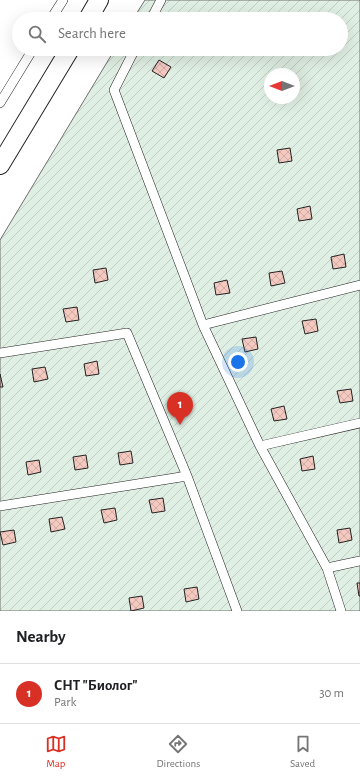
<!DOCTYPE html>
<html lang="en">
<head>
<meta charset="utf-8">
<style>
  :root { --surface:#fff; --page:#f6f6f6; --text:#202124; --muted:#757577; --line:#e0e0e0; --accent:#d93025 }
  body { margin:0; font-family:"Alegreya Sans",sans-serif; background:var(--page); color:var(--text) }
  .compass { position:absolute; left:264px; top:68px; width:36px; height:36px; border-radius:50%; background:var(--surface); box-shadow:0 4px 16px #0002; rotate:270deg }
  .you { position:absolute; left:238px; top:362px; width:14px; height:14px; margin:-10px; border:3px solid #fff; border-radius:50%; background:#1a73e8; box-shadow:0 0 0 6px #1a73e833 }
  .badge { display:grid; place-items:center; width:26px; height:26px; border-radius:50%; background:var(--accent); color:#fff; font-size:13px; font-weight:700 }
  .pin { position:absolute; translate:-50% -33px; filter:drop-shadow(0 1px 2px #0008) }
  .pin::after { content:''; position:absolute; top:21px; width:14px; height:12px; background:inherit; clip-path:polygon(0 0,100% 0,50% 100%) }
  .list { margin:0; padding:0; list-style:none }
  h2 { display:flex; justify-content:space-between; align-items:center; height:52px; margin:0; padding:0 16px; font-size:17px }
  h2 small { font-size:13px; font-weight:400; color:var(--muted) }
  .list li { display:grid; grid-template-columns:26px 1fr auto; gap:12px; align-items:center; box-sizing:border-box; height:60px; padding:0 16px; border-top:1px solid var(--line) }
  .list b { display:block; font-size:15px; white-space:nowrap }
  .list p { margin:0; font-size:13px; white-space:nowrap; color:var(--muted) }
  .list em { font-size:13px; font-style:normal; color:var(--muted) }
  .icon { flex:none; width:22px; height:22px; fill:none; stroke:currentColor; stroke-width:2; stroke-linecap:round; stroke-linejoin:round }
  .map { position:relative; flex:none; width:360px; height:611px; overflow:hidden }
  .search { position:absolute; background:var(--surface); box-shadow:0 4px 16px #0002; left:12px; right:12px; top:12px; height:44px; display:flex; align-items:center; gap:10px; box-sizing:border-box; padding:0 14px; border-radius:22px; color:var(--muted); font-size:15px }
  .sheet { height:112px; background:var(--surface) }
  nav { display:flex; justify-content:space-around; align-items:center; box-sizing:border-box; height:56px; border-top:1px solid var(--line); background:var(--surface); font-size:11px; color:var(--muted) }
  nav a { display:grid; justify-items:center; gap:2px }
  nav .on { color:var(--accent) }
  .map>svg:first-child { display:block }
  .garden { fill:url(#garden-furrows); stroke:#6f6f6f; fill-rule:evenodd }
  .building { fill:url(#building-cross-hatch); stroke:#222 }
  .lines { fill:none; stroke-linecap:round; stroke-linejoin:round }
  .service-casing { stroke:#222; stroke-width:10 }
  .minor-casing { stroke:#222; stroke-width:20 }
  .service { stroke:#fff; stroke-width:9 }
  .minor { stroke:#fff; stroke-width:18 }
</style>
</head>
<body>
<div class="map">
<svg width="360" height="611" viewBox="0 0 360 611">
  <defs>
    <pattern id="garden-furrows" width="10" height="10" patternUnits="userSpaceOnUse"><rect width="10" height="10" fill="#e0efe3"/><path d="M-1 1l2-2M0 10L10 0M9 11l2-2" fill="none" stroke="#c0cdc2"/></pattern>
    <pattern id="building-cross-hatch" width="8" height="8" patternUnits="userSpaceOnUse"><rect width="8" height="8" fill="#f3c9c0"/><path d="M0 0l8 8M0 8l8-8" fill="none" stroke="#d0aca5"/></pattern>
  </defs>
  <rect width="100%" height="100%" fill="#fff"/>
  <path class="garden" d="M145,0h215v611h-360v-371l115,-191h226v-30h-208zM270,74h24v24h-24z"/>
  <path class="building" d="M159,60l12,7 -7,11 -12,-7z
    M290,148l2,13 -13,2 -2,-13z
    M310,206l2,13 -13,2 -2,-12z
    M344,254l2,13 -13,2 -2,-12z
    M106,268l2,12 -13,3 -2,-13z
    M282,271l3,12 -14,3 -2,-13z
    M227,280l3,13 -14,2 -2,-12z
    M77,307l2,13 -13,2 -3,-13z
    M316,319l2,12 -13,3 -3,-13z
    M256,337l2,12 -13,3 -3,-13z
    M97,361l2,13 -13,2 -2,-12z
    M45,367l3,12 -14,3 -2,-13z
    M0,374l3,13h-3z
    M351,389l2,12 -13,2 -3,-12z
    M284,406l3,13 -13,2 -3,-12z
    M131,451l2,12 -13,2 -2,-12z
    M86,455l2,13 -13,2 -2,-13z
    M313,456l2,13 -13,2 -2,-12z
    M39,460l2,12 -13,3 -2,-13z
    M163,498l2,13 -13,2 -3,-13z
    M115,508l2,12 -13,3 -3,-13z
    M62,517l3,12 -14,3 -2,-13z
    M350,528l2,12 -13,3 -2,-13z
    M14,530l2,12 -13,3 -3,-13z
    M357,583h3v13h-1z
    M197,587l2,12 -13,3 -2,-13z
    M142,596l2,12 -13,3 -2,-13z"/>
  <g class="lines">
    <defs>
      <path id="service" d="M51,19l12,-19
        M151,19l10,-19
        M135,49l-21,41 89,235 57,121 67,122 14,43
        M0,103l33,-54
        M203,325l157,-40
        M0,353l127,-20 60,143 50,135
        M260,446l100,-23
        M0,506l187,-30
        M327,568l33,-7"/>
      <path id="minor" d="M88,19l11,-19
        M0,165l70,-116"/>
    </defs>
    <use href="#service" class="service-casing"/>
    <use href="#minor" class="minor-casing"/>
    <use href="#service" class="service"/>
    <use href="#minor" class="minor"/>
  </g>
</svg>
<svg class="compass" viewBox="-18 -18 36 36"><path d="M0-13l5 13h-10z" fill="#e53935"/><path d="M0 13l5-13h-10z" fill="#757577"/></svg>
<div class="you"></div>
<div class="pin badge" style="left:180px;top:425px">1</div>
<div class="search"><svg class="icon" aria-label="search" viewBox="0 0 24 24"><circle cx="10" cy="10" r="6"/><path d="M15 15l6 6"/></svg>Search here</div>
</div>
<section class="sheet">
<h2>Nearby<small></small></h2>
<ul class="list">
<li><span class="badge">1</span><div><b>СНТ &quot;Биолог&quot;</b><p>Park</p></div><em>30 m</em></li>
</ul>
</section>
<nav>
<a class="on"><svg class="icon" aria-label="map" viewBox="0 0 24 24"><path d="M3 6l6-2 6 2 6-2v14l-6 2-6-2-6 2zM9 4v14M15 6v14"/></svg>Map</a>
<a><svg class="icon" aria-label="directions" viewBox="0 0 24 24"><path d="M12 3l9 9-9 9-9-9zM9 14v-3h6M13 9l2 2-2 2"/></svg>Directions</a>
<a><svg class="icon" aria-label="saved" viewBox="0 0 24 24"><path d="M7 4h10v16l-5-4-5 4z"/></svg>Saved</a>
</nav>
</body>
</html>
